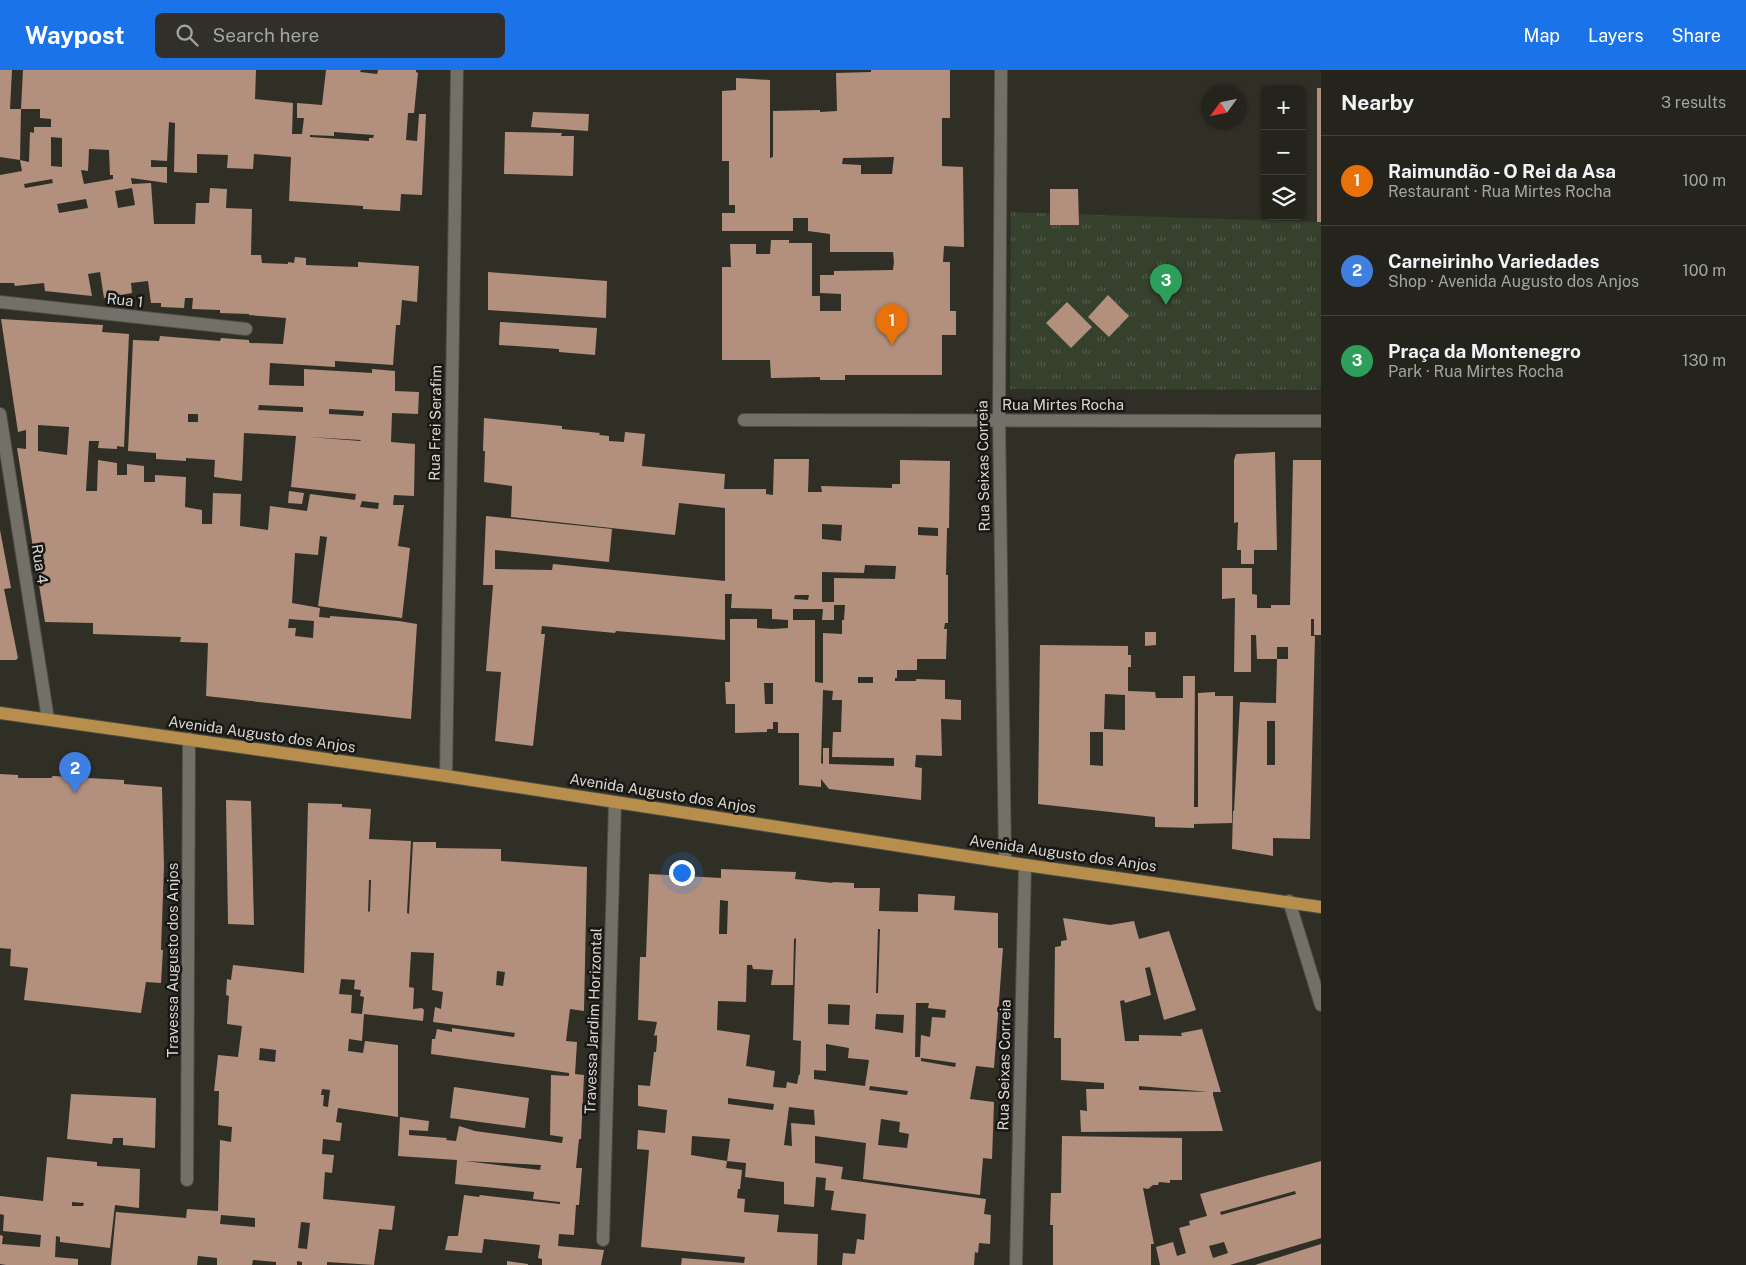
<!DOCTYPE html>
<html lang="en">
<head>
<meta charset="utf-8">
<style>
  :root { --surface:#24231c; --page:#302f29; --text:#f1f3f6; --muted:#a3a4a3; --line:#41403b; --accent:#1a73e8 }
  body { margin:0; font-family:"Public Sans",sans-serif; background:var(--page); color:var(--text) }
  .controls { position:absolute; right:15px; top:15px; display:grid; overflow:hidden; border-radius:8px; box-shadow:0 1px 4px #0004 }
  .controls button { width:45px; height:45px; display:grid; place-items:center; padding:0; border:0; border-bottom:1px solid var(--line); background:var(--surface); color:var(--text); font:25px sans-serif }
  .compass { position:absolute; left:1201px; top:15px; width:45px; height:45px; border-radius:50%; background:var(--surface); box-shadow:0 1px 4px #0004; rotate:237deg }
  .you { position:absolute; left:681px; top:802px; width:18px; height:18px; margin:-12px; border:4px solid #fff; border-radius:50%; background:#1a73e8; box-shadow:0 0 0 8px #1a73e833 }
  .badge { display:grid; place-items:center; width:32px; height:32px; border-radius:50%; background:var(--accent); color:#fff; font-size:16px; font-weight:700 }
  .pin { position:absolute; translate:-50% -41px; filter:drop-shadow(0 1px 2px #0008) }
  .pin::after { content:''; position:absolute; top:26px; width:18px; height:15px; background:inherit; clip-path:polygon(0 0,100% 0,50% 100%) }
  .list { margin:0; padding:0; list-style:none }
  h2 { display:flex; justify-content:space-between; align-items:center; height:65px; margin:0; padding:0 20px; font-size:21px }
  h2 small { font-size:16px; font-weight:400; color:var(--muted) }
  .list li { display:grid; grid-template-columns:32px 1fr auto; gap:15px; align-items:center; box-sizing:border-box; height:90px; padding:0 20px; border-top:1px solid var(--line) }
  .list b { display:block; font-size:19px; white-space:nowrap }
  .list p { margin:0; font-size:16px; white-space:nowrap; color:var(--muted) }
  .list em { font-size:16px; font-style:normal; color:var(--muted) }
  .icon { flex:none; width:28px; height:28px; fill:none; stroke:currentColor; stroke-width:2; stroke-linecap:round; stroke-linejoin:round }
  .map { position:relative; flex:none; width:1321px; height:1195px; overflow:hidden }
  header { display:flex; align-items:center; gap:30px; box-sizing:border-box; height:70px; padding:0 25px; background:var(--accent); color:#fff }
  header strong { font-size:24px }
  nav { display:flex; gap:28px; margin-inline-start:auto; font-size:18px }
  .search { width:350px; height:45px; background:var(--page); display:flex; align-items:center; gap:12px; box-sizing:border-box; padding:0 18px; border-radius:8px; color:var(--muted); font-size:19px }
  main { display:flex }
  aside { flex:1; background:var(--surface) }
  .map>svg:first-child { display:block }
  .park { fill:url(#park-tufts) }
  .building { fill:#b3907d; fill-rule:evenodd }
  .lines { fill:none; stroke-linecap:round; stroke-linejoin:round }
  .minor-casing { stroke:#4e4d46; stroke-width:14 }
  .primary-casing { stroke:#4e4d46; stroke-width:14 }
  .minor { stroke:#737167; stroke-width:12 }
  .primary { stroke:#b78e4b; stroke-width:12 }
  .labels { text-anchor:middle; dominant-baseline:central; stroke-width:5; stroke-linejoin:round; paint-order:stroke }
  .street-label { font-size:15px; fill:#d8d7d2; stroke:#181713 }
</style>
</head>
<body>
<header>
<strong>Waypost</strong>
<div class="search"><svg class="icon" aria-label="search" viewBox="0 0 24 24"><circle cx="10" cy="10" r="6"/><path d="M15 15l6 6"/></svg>Search here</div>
<nav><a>Map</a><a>Layers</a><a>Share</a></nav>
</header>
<main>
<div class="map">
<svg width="1321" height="1195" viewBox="0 0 1321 1195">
  <defs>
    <pattern id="park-tufts" width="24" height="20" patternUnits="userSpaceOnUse" patternTransform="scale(1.25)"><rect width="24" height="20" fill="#35402d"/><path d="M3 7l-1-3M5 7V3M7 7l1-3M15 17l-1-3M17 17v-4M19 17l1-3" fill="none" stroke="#525b4b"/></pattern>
  </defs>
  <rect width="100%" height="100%" fill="#302f26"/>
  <path class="park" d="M1011,142l310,10v168l-311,-1z"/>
  <path class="building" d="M0,0h12l-2,39h11l2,-39h233l-1,29 38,4 -1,31h10l2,-16h-7v-15l25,2 4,-35h35l-1,2 17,2 1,-4h38v2l2,1 -4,40h-6l-2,27 11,1 2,-27h7l-4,81 -21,-1 -1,17 -37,-2v-3l-74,-5 2,-44 -37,-3 -1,15 -26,-1 1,-13 -31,-1v19l-23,-1 1,-49 -6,-1 -2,39 -16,-1v7h16v16l-36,-5 1,6 19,-1 3,41h41l1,-21h13l1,-15 17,1 -1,19 26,1 -1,46h10l1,8 26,1v-2l6,1 1,-6 11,1v7l52,2v-5l61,4 -2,36 -15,-2 -2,25h-4l-3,40 -58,-4v6l-65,-4 -1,22 35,1v-17l68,4v-4l23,2v20l24,1 -1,22 -26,-1 -1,29 24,2 -1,52 -20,-1 -1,10h11l-6,41 12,2 -8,70 -84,-12 9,-69 -7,-1 -2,19 -23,-2 -3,50 28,5 -1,9 11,1v-2l69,5 18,3 -6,95 -205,-23 2,-53 -28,-1 1,-5 -88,-3v-11l-48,-1 -28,-174 9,1v-19l-8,2 -17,-113 102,6 -1,7 27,2 -5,113 -7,-1v3l-19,-1 1,-7h-10l-3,50h11l1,-31 19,3v12h10v-11l17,2v16h11v-7l31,2 -1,30 17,3v14h10l1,-31 28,1 -1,32 28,4 2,-24 37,5 3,-17 45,6 1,-6 -65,-7 5,-51 -52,-3 -2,48 -28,-4 1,-17 -29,-2v3l-30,-2v-6l-28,-2 5,-111 26,1 1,-5 60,5 1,-3 28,2v2l1,1 33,1 3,-26 -37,-3v-1l-29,-1v-3l-28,-1 1,-11h-8l-1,10 -23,-1v-4h-10l-3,-22 -17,2 1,10 -28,5 -4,-26 -12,2 4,22 -47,-5 -1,-8 -29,3 -1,-3h-14v-108l22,-4 -2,-11 9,2 1,-30 4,1v-6h17v-8l-11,-1v-9h-19l-1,51 -20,-3zM334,62l40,3 -1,3h-4v3l-59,-4v-2l24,1zM51,67l11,1v29l-11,-1zM89,79l20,1 1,25h3v4l-29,5 -3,-14 7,1zM52,109l1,4 -28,5 -1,-4zM132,118l3,17 -17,3 -3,-17zM86,129l2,9 -29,5 -2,-9zM259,335l42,2h2v5l-45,-2zM329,339l35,2 -1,5 -34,-2zM188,344h10v8h-10zM38,355l31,2 -2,28 -29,-4zM309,367l52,3 -1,1zM362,431l17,2 -1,6 -18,-2zM289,549l25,2 -1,17 -18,-2 1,-8h-8z
    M871,0h79v48h-8v48l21,1 1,80 -20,-1 -1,16h7v49h6v24h-14v40h-97v5h-25v-3l-49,1 -1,-18h-48v-93h9l-1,-23h26v10h14l1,-14h18v3h23v53h8v15h21v-17l-21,-1v-18h14v-4l59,-1 1,-8 -1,-10h-63v-18l-22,-3v-13h-15v13h-71v-18h13v-8h-6v-44h-7v-70l14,-1v-12l34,2v78l3,-1v-46l47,-1v2l17,-1 -1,-38 35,-1zM894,87l-2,17h-31v-9l-19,-1 1,-6z
    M1317,18h4v134h-4z
    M533,42l56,2 -1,17 -57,-4z
    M505,62l57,1 -1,3h13l-1,40 -69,-2z
    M1050,119h28l1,36h-29z
    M488,202l119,9 -1,37 -118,-8z
    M1108,225l21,21 -20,21 -21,-20z
    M1067,232l25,25 -21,21 -25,-25z
    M500,252l97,6 -2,27 -36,-3v-3l-60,-4z
    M484,348l78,8v3l38,4 -1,2 10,1v5l15,1 1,-10 20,2 -3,32 83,8 -1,15h42v5l7,1 1,-36h35l-1,33h14l-1,-6 71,2v-4h8v-24l50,1 -1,67h-2l-1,47h2v48h-3l-1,6h3l-1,30h-29v11h-20v8h-2v3h21v-2l29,1v19l16,1v20l-20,-1 1,37 -26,-1 -1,12 7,1 -1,32 -92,-11 -8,-10v8l-22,-2v-52h-21v-11h-5v7h-6v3l-32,1v-29h-9l-1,-22h5v-63h27v9l15,1 16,-1v-8l-16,-1v-10l-41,-1 1,-14h-7v46l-109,-9 -1,2 -73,-7 -1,8h4l-12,112 -38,-5 6,-69 -15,-1 7,-86h-10l3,-69 126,13 -3,33 -114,-12v19l57,1 1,-6 172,17v-73l-46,-5 -4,32 -164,-18 1,-31 -28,-4 1,-31h-2zM822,454l20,1 -1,16 -19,-2zM918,457l20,1v8l-20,-1zM865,495l31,1 -1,13 -61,-1v24h-12v-30l42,1zM795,525h14l-1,5 -14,-1zM834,535h11l-1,15h-2v14l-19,-1v50l-8,-1v-62h-22v-11h30l-1,11h12zM858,607h15v6h-15zM764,613h9v21h-8zM823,620l10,1 -1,9h10l-1,32h-8l-1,25 62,1v8l-65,-2v-16h-6v16l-2,-1z
    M1275,382l2,98h-23v14h-13v-14h-4l1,-28 -4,1v-63l2,-6z
    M1293,390h28v175h-7v-16h-3v17h4l-5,203 -37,-1v18l-41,-7 1,-38h1l6,-109 36,1 1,-44h11v-12h-11v12h-20l-1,-24h-5v37h-17l1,-74 -13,1v-31h30v26l5,1v13h14v-3h19zM1267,651h8v44h-8z
    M289,421l15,2 -2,11 -14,-1z
    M0,460l11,58 -7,1 14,69 -2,2h-16z
    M1145,562h11v13l-11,1z
    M1040,575l88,1v9h3v12h-3v24l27,1 1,6h27v-22h12l-1,131h4v-114l17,-1v4h18l-1,127 -38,1v4l-39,-1v-10l-117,-13zM1105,624l20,1v35l-21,-1zM1090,662h13v34l-13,-1z
    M0,704l18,1v3h33l2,-2 71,4v4l38,3 2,79 -3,84h2l-2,33 -15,-1 -5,31 -117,-13 4,-32 -18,-2 1,-17 -11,-1z
    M226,730l25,1 3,124 -26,-1z
    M308,733l34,1v3l29,2 -2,30 42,2 -4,72 2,1 4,-72h23v6l65,1v12l86,6 -3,144 -14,-2 -4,32 11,1 -2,32 9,1 -3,64h-2l-3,29h6l-3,37h-3l-2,30 -15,-1 -1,12 46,4 -3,15h-59v-6l-4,-1 2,-13 -18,-2 -38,-4 -2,14 -37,-3 3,-14h10l6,-41 15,2 1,-2 80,9v-2l-27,-3 1,-7 -79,-8 2,-24 -59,-4 2,-39 29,4 -1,10 -19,-1v5l38,3 -1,2 10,1 3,-15 16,5 87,12 1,-6 -13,-2 1,-60 18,1v-3l-138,-19 1,-15h3l2,-10 15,3v-4l62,9 1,-4 -82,-11 2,-15 6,2 2,-17 -11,-2 2,-37 -23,-1 -2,35 5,1 -1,21 9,-1 2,2 -1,11 -59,-7 -2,27 -13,-2 -1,12 15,2 2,-12 33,4v72l-60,-9 -2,14 6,1 -2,18 -17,-2 -1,15 12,1 -2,18 -7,-1 -2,27 72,7 -3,24 -13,-1 -5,36 -47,-3v3h-25v-3l-5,-1v4h-21v-3l-23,-2 -1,5h-35v-7l-19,-2 -1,9h-86l5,-53 70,6 1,-9 31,2 2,-71 11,2 1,-15 -14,-2 1,-34h-5l4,-36 20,2 4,-31 -15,-2 2,-28 -3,-1 1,-16 4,1 2,-15 71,8zM369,810h2l-1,31 -2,1zM497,901l8,1 -2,14 -7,-1zM341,909l14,1 -1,9 7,1 -1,6 4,1 -2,17 -11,-1 1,-18 -13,-1zM260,978l16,2 -1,12 -16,-2zM322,1019l8,1 -2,17 -5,-1 1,-11h-3zM465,1091l76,4 -1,5zM221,1145l34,3v9l-35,-3zM301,1152l9,1 -3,26 -9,-1z
    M721,799l75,3 -1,7 38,4 -1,-1 22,1v5h26l-1,23 39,1v-18l37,2 -1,14 44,3v35h5l-9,120 -18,-2 -6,33 24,3 -2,57 -9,-1 -3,37 -117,-16 3,-36 -51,-7v27l28,4 -2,12 145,20 -2,15 7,1 -1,29 -11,-1 -1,10 -3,-1 -1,13h-132l1,-12 12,1 2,-15 7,1 2,-26 -35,-4 3,-19 -9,-1 1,-12 -10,-1 -2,30 -30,-3v-22l-39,-5 1,-14 -19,-2 3,-22 -38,-3 -1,19 36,6 -1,7 16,2 -2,19h-2l-1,9 8,1 -1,13 35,3 -2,17 41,2 -1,31h-136l1,-7 62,5 1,-6 -104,-10 8,-97 -12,-1 1,-19 27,3 2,-23 -29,-4v-21l12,1 4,-34h2l1,-11v-6l-3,1 3,-14 -19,-2 2,-63h6l3,-83 72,4zM720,830l8,1 -1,33h-8zM878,859h2l-2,64h-2zM796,868l-3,102 8,1 -1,34 -1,-1 -2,10 -10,-2 -1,6 -13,-1 2,-16 -29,-5 4,-31 -33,-5 1,-29 28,1 1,-37h5l1,4 20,1 -2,15h22l1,-46zM916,933h13l-1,5 18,2 -1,8 -13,-1 -2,20 -9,-2 -1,22h-5zM828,934l22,1 -1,20 -21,-1zM876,944l28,1 -1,18 -28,-4zM826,974l23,4 -1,10 21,2 -4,26 -51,-7v-9l12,1zM921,988l35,5 -1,4 -34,-6zM870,1016l38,5 -1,4 -38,-5zM728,1028l46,6 -1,6 -45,-6zM789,1037l25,3 1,15 -24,-2 1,23 -8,-1zM881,1049l19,3 -1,10 10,2 -2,14 -29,-3z
    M1063,848l47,7 24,-4 5,18 30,-8 27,79 -32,10 -14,-53 -5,1 6,27 -26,8 -1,-3 -4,1 5,40h14v-6l43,1 -1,-3 21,-4 19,63h-8v3l10,36 -142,1 -1,-22 7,1 -1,-22h18v-6l-43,-3v-42h-7l1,-91 6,-1v-5l6,-1zM1139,1016l59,5 9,1 -68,-2z
    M454,1017l75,11 -4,30 -75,-10z
    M71,1024l85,4 -1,50 -32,-3v-7h-10l-1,6 -45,-5z
    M1062,1066l120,2v42h-12v3l-11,-1 -1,3h-5l-5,4 -5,-1 11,56h-3v21h-98v-40h-3l1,-32h10z
    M47,1087l50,5v4l43,3 -1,39 -24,-3 -5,43 -50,-6v-5l-4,-1 -1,21 23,2v6h-72l-6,-1v-29l3,1 -1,8 38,3 1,-12 -38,-4 1,-16 -4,-1v-18l43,5zM72,1132l12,1 -1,3h-11z
    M1321,1091v77l-91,27h-70l-4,-18 17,-5 4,14 9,-3 -7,-25 11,-3 -1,-4 18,-5 -7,-22zM1295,1121l1,3 -75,21 -1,-3zM1224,1172l4,11 -15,5 -4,-12z
    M1321,1174v21h-66z
    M507,1191l21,3v1h-21z"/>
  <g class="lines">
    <defs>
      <path id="minor" d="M1001,0l-2,350 6,442
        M0,232l246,27
        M0,344l48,305
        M744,350l577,1
        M446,706l11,-706
        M1289,831l32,104
        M187,1110l2,-441
        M603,1170l12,-438
        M1016,1195l9,-400"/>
      <path id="primary" d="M0,643l446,63 559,86 316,45"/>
    </defs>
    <use href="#minor" class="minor-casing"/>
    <use href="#primary" class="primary-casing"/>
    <use href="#minor" class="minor"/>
    <use href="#primary" class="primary"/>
  </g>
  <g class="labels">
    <g class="street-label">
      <text transform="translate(125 230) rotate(6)">Rua 1</text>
      <text x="1063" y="334">Rua Mirtes Rocha</text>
      <text transform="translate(435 353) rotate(-89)">Rua Frei Serafim</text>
      <text transform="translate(983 396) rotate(-91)">Rua Seixas Correia</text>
      <text transform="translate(40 494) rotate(81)">Rua 4</text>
      <text transform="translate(262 664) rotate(8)">Avenida Augusto dos Anjos</text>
      <text transform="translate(663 723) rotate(9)">Avenida Augusto dos Anjos</text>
      <text transform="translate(1063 783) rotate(8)">Avenida Augusto dos Anjos</text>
      <text transform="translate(172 890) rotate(-90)">Travessa Augusto dos Anjos</text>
      <text transform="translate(593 951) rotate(-88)">Travessa Jardim Horizontal</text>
      <text transform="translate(1004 995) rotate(-89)">Rua Seixas Correia</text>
    </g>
  </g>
</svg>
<div class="controls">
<button>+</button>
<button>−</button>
<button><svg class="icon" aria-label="layers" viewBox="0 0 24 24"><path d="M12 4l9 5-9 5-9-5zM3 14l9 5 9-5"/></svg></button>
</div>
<svg class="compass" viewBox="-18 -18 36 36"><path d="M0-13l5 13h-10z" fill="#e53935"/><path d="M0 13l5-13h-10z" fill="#a3a4a3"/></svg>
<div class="you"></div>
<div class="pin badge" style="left:892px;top:275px;background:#e8710a">1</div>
<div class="pin badge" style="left:75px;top:723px;background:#3f7fe0">2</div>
<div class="pin badge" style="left:1166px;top:235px;background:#2e9e5b">3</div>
</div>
<aside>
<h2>Nearby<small>3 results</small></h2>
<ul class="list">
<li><span class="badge" style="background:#e8710a">1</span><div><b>Raimundão - O Rei da Asa</b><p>Restaurant · Rua Mirtes Rocha</p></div><em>100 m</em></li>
<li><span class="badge" style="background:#3f7fe0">2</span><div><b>Carneirinho Variedades</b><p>Shop · Avenida Augusto dos Anjos</p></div><em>100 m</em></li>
<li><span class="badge" style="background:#2e9e5b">3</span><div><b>Praça da Montenegro</b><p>Park · Rua Mirtes Rocha</p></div><em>130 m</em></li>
</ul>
</aside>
</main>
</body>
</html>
